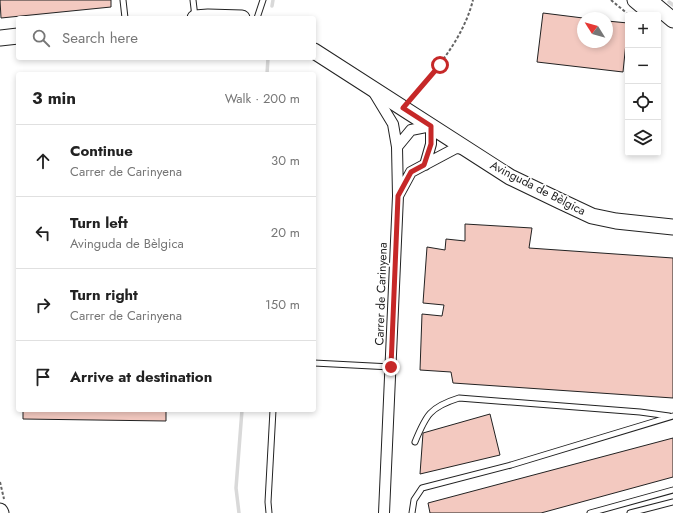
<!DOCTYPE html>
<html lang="en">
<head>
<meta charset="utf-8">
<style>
  :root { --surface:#fff; --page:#f6f6f6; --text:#222; --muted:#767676; --line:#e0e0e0 }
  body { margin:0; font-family:Jost,sans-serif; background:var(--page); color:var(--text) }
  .controls { position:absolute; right:12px; top:12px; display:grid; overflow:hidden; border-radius:4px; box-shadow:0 2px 6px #0003 }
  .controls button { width:36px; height:36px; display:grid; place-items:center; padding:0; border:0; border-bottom:1px solid var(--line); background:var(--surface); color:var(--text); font:20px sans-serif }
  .compass { position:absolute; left:577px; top:12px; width:36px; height:36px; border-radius:50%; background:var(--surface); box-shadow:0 2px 6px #0003; rotate:307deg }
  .stop { position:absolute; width:12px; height:12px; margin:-9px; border:3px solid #c62828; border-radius:50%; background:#fff }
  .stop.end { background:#c62828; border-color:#fff; box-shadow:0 1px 4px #0008 }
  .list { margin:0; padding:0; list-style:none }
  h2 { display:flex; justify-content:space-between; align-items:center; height:52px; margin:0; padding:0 16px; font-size:17px }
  h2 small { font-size:13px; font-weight:400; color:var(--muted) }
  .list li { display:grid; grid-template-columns:26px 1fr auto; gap:12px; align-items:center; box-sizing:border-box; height:72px; padding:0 16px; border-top:1px solid var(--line) }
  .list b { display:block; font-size:15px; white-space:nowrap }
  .list p { margin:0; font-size:13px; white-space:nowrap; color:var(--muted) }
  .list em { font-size:13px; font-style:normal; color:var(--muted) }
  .icon { flex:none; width:22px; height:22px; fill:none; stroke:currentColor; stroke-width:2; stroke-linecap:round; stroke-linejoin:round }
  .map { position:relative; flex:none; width:673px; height:513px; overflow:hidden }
  .search { position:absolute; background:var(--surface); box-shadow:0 2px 6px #0003; left:16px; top:16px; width:300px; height:44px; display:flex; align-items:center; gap:10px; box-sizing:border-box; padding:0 14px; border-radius:4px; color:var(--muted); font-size:15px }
  .panel { position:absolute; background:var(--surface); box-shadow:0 2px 6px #0003; left:16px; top:72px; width:300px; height:340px; border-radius:4px }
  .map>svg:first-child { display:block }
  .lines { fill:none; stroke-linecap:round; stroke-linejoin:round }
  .stream { stroke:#d9d9d9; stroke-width:3.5 }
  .building { fill:#f3c9c0; stroke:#222 }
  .lane-casing { stroke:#222; stroke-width:7 }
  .street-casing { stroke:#222; stroke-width:12 }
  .secondary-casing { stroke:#222; stroke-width:17 }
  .path { stroke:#646464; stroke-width:2; stroke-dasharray:3 2; stroke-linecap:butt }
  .lane { stroke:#fff; stroke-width:5 }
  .street { stroke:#fff; stroke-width:10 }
  .secondary { stroke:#fff; stroke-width:15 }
  .route { stroke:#c62828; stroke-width:5 }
  .labels { text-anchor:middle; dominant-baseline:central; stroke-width:3; stroke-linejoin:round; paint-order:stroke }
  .street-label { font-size:12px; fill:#222; stroke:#fff }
</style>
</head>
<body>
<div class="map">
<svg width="673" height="513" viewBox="0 0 673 513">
  <rect width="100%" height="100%" fill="#fff"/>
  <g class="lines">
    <path class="stream" d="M669,2l4,3
      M272,6l1,-6
      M267,74l1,-16
      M239,513l-3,-25 6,-78"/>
  </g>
  <path class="building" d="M0,0h111v7l-110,11z
    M543,13l40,5v24h24v-21l21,2 -5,49 -86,-10z
    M465,224l67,4 -3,20 144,10v140l-220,-15 -2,-11 -31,-2 2,-56 20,2 2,-11 -21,-2 4,-56 18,3 1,-11 19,2z
    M23,410h143v11l-143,-2z
    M490,414l10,41 -80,19 3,-41z
    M673,438v39l-132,36h-111l-2,-10z"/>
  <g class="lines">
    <defs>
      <path id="lane" d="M123,0l2,18
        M193,0l2,17
        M257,18l6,-18
        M314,363l77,4
        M415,442c11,-27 15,-35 44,-44l181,14 29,4
        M269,513l-1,-11 5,-92
        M412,513l2,-13 8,-12 89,-23 162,-49
        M590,513l83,-23
        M630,513l43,-11"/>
      <path id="street" d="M373,91l20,33 4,23 1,49 -14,317
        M397,147l14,-17 20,-4v18l-6,21
        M398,196l13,-24 45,-24 10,1"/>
      <path id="secondary" d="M635,0l18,15
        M649,0l24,20
        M195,18l13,-1 34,1
        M0,38l18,-2
        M314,51l196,126 50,24 32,15 24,5 57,6
        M0,511l1,2"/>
    </defs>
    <use href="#lane" class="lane-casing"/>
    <use href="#street" class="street-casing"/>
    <use href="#secondary" class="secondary-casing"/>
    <path class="path" d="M611,0l18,15
      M412,98c25,-30 51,-59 61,-98
      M0,482l4,17"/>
    <use href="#lane" class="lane"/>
    <use href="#street" class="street"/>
    <use href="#secondary" class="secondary"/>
  </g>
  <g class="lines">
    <path class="route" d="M391,367l7,-171 13,-24 13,-7 7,-21v-18l-28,-18 37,-43"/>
  </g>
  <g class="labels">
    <g class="street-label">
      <text transform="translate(538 188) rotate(27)">Avinguda de Bèlgica</text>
      <text transform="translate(381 294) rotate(-88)">Carrer de Carinyena</text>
    </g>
  </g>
</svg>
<div class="controls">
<button>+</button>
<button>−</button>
<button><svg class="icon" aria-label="locate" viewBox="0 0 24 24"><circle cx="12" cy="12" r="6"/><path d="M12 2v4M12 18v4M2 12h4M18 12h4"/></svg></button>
<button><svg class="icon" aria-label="layers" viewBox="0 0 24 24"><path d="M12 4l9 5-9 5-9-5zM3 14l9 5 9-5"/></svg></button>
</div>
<svg class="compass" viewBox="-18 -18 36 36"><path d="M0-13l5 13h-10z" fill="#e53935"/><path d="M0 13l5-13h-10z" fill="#767676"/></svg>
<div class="stop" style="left:440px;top:65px"></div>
<div class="stop end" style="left:391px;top:367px"></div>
<div class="search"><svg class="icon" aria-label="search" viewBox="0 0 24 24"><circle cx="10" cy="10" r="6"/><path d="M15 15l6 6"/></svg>Search here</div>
<section class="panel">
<h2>3 min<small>Walk · 200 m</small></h2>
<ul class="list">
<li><svg class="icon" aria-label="ahead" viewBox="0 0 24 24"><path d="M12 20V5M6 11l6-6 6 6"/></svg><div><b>Continue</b><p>Carrer de Carinyena</p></div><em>30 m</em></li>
<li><svg class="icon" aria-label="left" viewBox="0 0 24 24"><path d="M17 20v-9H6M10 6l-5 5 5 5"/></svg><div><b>Turn left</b><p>Avinguda de Bèlgica</p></div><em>20 m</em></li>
<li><svg class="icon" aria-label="right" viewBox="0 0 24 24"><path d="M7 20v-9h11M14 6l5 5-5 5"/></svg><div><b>Turn right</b><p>Carrer de Carinyena</p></div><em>150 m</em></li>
<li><svg class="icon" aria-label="arrive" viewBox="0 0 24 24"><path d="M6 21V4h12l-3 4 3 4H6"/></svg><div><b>Arrive at destination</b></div></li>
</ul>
</section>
</div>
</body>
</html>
